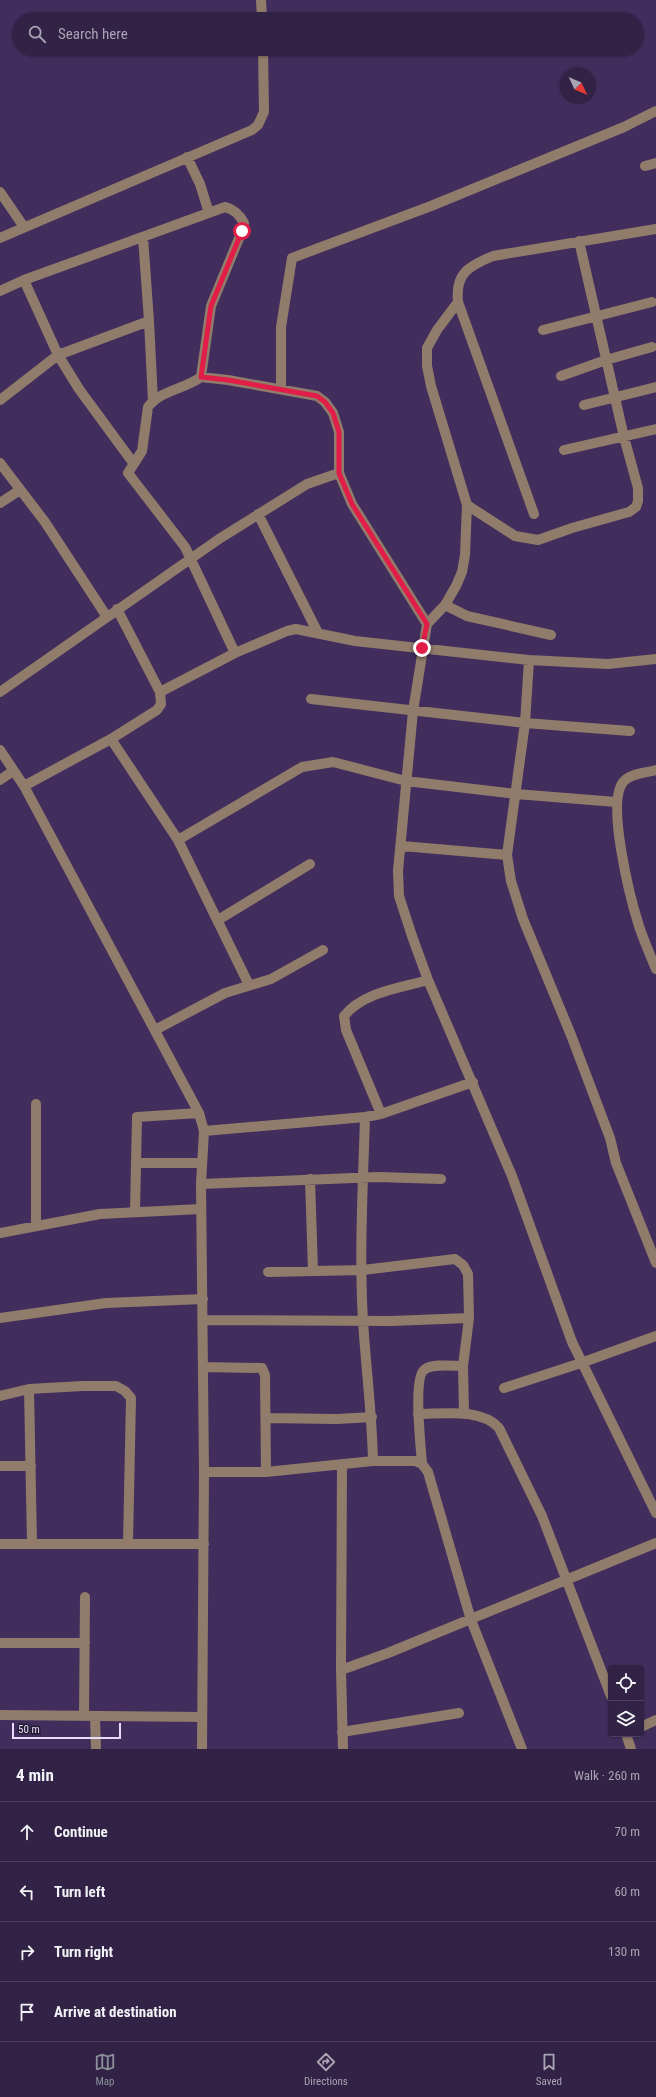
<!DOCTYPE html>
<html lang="en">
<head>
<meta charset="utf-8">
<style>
  :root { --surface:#312246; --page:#392a4d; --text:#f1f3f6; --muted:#a8a4b3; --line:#4c3f5f; --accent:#8c9099 }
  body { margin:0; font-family:"Roboto Condensed",sans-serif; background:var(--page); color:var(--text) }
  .controls { position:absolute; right:12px; bottom:12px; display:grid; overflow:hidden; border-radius:4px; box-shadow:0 1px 3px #0004 }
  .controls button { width:36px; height:36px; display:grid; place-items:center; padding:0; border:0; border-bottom:1px solid var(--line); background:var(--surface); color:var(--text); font:20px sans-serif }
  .compass { position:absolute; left:560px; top:68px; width:36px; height:36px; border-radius:50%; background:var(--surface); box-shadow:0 1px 3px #0004; rotate:134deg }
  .scale { position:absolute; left:12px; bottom:10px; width:109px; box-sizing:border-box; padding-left:4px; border:2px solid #e7ddfb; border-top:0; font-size:11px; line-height:14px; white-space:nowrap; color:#e7ddfb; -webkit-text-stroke:3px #241c31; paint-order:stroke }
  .stop { position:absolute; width:12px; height:12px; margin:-9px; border:3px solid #e11d48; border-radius:50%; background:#fff }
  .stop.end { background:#e11d48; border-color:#fff; box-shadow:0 1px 4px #0008 }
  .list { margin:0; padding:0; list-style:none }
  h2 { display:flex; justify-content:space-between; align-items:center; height:52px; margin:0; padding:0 16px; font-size:17px }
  h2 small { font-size:13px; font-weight:400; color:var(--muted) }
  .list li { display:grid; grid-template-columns:26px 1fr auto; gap:12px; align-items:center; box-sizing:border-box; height:60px; padding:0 16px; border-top:1px solid var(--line) }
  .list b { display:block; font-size:15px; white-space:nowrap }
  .list em { font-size:13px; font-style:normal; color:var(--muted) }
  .icon { flex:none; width:22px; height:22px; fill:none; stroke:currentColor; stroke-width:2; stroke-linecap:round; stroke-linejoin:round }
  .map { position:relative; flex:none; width:656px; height:1749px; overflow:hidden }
  .search { position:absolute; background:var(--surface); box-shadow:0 1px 3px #0004; left:12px; right:12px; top:12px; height:44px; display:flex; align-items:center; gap:10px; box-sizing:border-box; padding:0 14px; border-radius:22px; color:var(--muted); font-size:15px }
  .sheet { height:292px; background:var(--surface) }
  nav { display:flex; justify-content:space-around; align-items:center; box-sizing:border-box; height:56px; border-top:1px solid var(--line); background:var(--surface); font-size:11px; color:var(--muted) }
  nav a { display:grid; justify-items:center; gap:2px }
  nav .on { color:var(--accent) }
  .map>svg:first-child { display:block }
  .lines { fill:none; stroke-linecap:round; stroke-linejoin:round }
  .minor { stroke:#917c6b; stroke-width:10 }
  .route { stroke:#e11d48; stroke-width:5 }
</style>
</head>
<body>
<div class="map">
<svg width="656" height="1749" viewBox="0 0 656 1749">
  <rect width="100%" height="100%" fill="#412e5d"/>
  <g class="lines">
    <path class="minor" d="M261,0l1,19
      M187,157l13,27 9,29
      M645,166l11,-3
      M0,192l24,35
      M143,237l6,84
      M0,238l252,-108 6,-5 6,-13 -1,-63
      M24,280l34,75 21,34 55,75
      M0,291l24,-11 201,-73c9,2 14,7 19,16l-2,8 -31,75 -10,71c-16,12 -40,13 -53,30l-6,44 -14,22 57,74 50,106
      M458,302l76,212
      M543,330l109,-28
      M561,376l45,-16 46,-13
      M201,377l27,3 89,16 8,6 8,11 6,19v41l13,31 75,120 -14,87 -15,160 1,25 13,40 16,44 84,196 60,166 84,171
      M281,389v-62l11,-69 139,-52 193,-79 32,-16
      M0,400l58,-45 91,-34 4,80
      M584,405l72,-18
      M564,450l92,-21
      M0,463l45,59 62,95
      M0,503l20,-13
      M467,505l48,31 23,4 34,-12 57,-16 7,-5 2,-6v-13l-14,-51 -45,-196
      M258,514l60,119
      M445,605l22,11 84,19
      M427,624l18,-19 11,-19 6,-14 3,-17 2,-50 -36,-119 -4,-20v-18l10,-18 21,-28c-3,-29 11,-36 35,-46l163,-27
      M529,660l-4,63 -18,132 4,26 12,38 48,116 39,103 6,25 40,100
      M0,692l219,-153 88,-55 32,-11
      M160,692l75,-39 52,-22 9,-2 59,12 174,19 79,4 48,-5
      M311,699l214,24 105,8
      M111,739l67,101 71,145
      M0,750l24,36 175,327 5,18 -3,53 3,288 -2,277
      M656,770c-10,3 -24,3 -32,11 -19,19 7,120 15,145 5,15 11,29 17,43
      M0,780l13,-9
      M24,786l87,-47 46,-29 4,-6 -1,-12 -43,-83
      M178,840l124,-73 31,-5 73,19 110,13 100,8
      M402,846l105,9
      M218,920l92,-56
      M155,1030l70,-37 46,-14 52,-29
      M36,1104v122
      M381,1114l-35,-84 -2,-14c19,-24 56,-28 84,-36
      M365,1117c-2,68 -6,137 -2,204 3,47 9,93 10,140
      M204,1131l161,-14 16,-3 92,-32
      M136,1163h66
      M310,1179l3,92
      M201,1184l177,-7 63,2
      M135,1212l2,-95 62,-4
      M0,1233l100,-19 101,-5
      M268,1272l95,-2 92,-11 8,6 5,9 1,44 -6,48 1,48
      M0,1318l106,-15 97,-4
      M203,1320l188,1 78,-3
      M203,1367l59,1 3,7 1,97
      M504,1388l77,-25 75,-27
      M29,1389l3,155
      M0,1396l29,-7 54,-3h33l9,5 6,7 -3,146
      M418,1414c26,0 63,-6 81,14l43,88 69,180
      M266,1418l71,1 35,-2
      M342,1464l-1,206 2,79
      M422,1464c-1,-16 -9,-85 2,-94 8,-7 28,-4 39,-4
      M0,1466h31
      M204,1472h62l107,-11h42l7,3 6,8 43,148 51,129
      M0,1544h204
      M0,1643h85
      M341,1670l47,-17 268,-110
      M0,1715l202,2
      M84,1715l1,-118
      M95,1716l1,33
      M641,1727l15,-7
      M342,1732l117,-19
      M626,1734l5,15"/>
  </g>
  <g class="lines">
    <path class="route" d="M242,231l-31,75 -10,71 27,3 89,16 8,6 8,11 6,19v41l13,31 75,120 -5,24"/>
  </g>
</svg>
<div class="controls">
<button><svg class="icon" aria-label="locate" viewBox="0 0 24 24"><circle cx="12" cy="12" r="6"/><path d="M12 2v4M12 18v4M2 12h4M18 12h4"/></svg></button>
<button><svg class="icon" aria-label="layers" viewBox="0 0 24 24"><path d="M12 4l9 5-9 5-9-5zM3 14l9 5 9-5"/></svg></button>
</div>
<svg class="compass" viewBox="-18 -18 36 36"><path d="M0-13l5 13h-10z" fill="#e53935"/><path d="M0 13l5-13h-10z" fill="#a8a4b3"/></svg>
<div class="scale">50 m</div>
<div class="stop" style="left:242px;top:231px"></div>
<div class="stop end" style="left:422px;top:648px"></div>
<div class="search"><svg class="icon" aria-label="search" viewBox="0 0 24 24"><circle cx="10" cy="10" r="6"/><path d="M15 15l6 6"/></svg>Search here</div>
</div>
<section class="sheet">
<h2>4 min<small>Walk · 260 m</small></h2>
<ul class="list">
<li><svg class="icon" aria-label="ahead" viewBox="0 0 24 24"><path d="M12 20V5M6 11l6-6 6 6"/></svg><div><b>Continue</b></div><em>70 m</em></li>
<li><svg class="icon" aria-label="left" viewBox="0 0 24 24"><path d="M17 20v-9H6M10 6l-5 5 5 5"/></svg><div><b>Turn left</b></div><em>60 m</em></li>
<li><svg class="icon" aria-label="right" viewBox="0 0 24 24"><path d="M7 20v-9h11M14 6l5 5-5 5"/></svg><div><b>Turn right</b></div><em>130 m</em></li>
<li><svg class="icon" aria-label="arrive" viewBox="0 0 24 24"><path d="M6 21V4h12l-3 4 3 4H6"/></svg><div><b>Arrive at destination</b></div></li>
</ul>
</section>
<nav>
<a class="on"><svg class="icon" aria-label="map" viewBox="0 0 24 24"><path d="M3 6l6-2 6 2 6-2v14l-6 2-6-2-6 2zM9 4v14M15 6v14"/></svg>Map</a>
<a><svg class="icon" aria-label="directions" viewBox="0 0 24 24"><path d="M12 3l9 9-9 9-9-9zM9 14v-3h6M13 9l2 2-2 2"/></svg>Directions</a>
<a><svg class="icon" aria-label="saved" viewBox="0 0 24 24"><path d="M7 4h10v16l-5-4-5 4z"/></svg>Saved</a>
</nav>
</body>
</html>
